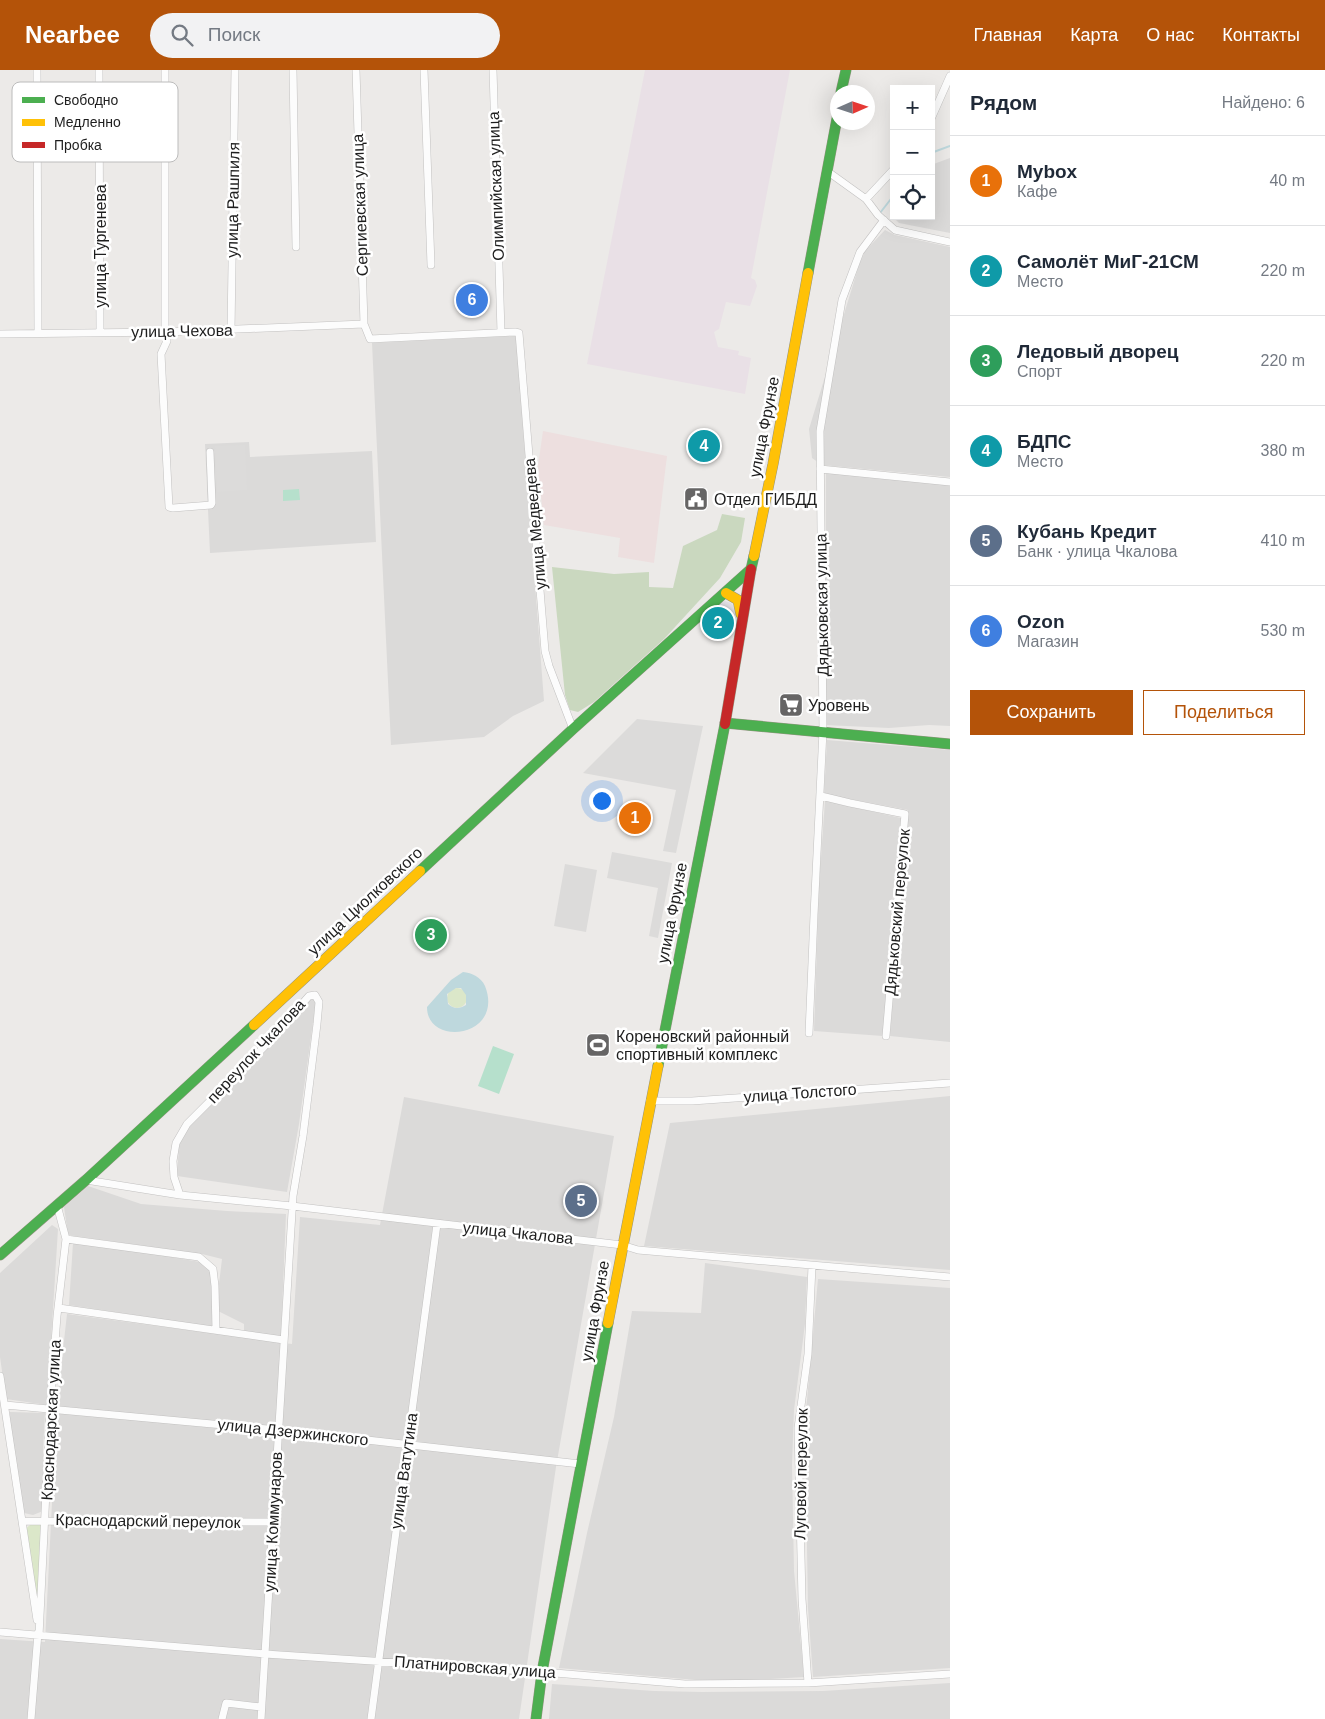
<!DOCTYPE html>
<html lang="ru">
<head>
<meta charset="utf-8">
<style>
  :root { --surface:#fff; --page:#f2f2f3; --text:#1f2937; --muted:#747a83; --line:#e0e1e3; --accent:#b45309 }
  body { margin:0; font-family:Arial,sans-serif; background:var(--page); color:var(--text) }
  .controls { position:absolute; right:15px; top:15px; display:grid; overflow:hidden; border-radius:0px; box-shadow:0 5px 20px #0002 }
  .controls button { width:45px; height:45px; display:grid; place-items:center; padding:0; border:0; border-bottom:1px solid var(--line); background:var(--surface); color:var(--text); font:25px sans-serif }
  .compass { position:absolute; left:830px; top:15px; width:45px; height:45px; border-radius:50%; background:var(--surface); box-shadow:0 5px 20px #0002; rotate:87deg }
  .you { position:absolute; left:601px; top:730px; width:18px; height:18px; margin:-12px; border:4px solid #fff; border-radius:50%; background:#1a73e8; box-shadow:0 0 0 8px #1a73e833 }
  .badge { display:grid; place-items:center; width:32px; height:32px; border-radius:50%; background:var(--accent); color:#fff; font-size:16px; font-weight:700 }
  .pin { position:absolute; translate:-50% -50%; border:2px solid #fff; box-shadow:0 1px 5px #0006 }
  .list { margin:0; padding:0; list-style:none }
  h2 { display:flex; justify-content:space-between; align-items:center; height:65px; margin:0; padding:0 20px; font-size:21px }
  h2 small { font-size:16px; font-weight:400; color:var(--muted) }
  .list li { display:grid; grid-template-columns:32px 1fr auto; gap:15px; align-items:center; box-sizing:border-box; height:90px; padding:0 20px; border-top:1px solid var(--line) }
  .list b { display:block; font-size:19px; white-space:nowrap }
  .list p { margin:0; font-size:16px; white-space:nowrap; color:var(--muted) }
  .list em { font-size:16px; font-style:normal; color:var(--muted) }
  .actions { display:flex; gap:10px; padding:15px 20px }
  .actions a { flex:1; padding:11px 0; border:1px solid var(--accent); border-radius:0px; text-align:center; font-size:18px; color:var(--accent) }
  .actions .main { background:var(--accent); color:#fff }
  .icon { flex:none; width:28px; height:28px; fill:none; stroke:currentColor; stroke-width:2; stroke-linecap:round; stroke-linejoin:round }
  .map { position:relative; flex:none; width:950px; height:1649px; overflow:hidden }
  header { display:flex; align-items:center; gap:30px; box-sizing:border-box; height:70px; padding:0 25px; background:var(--accent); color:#fff }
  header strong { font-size:24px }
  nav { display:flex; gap:28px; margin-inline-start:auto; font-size:18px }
  .search { width:350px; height:45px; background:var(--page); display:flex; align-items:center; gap:12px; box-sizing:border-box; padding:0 18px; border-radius:28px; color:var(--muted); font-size:19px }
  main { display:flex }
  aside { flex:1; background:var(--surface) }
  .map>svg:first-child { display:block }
  .residential { fill:#dbdad9 }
  .commercial { fill:#eddfdf }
  .industrial { fill:#e9e0e6 }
  .grass { fill:#dbe7c9 }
  .forest { fill:#cad8bf }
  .pitch { fill:#b6e0cc }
  .parking { fill:#dcdbda }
  .plaza { fill:#dedde2 }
  .water { fill:#bed8dd; fill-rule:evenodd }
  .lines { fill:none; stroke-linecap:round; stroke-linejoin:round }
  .stream { stroke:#bed8dd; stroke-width:2 }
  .street-casing { stroke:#c2c1c0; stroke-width:8 }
  .fast-casing { stroke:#949481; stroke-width:11 }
  .slow-casing { stroke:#949481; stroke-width:11 }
  .jam-casing { stroke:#949481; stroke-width:11 }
  .street { stroke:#fcfcfc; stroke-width:7 }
  .fast { stroke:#4caf50; stroke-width:10 }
  .slow { stroke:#ffc107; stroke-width:10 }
  .jam { stroke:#c62828; stroke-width:10 }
  .labels { text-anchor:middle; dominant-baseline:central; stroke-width:5; stroke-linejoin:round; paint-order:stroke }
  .street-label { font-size:16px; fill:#1e1e1e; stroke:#fff }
  .poi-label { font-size:16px; fill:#1e1e1e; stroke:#fff; text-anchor:start }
  .key { fill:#fff; stroke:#bcbcbc; stroke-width:1 }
  .key-label { font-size:14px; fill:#1e1e1e }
</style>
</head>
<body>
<header>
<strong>Nearbee</strong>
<div class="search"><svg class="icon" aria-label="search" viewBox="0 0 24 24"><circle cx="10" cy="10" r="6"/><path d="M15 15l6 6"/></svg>Поиск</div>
<nav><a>Главная</a><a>Карта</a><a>О нас</a><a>Контакты</a></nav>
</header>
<main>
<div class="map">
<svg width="950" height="1649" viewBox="0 0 950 1649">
  <rect width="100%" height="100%" fill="#eceae8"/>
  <path class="residential" d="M950,88v75l-51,-10 -8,-8 3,-3v4h37v-51z
    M885,160l10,5 55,12v230l-128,-12 -10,-7 -3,-29 50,-164 6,-14z
    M516,266l28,365 -31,15 -29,21 -93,8 -19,-402z
    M249,372l1,15 122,-6 4,91 -166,11 -5,-109z
    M826,402l124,13v241l-21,-1 -40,3 -64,-3z
    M827,670l123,10v292l-60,-6 18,-226 -84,-16z
    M825,731l76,17 -8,75 -4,77 -6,66 -69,-5 5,-146z
    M309,928l7,3 -17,123 -12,68 -110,-16 2,-31 9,-18z
    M950,1026v174l-306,-24 26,-123z
    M404,1027l210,39 -58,331 -37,252h-519v-80l45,3 12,-239 10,-89 225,30 8,-127 80,8z
    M88,1116l53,18 86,7 59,3 -5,123 -37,-6v-7l-26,-13v-19l4,-33 -20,-5 -134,-19 -4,-28z
    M52,1155l6,4 -11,176 -41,-6 -6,-42v-84z
    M73,1173l81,11 46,8 11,9 2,56 -144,-22z
    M705,1193l102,14 -2,47 -11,86 -2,55 2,106 10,106 -53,3h-55l-137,-12 28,-135 27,-116 18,-106 69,2z
    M818,1209l132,9v380l-137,9 -5,-69 -3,-186z
    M10,1342l35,1 -2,37v61l-10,4 -9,-2 -15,-94z
    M950,1613v36h-401l3,-35 102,7 48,1 121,-1z"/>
  <path class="commercial" d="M543,361l124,25 -13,107 -36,-6 2,-19 -76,-13 -6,-59z"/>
  <path class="industrial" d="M645,0h145l-39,208 4,2 2,6 -7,20 -24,-4 -7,27 -5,3 4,15 21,4 -1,4 13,3 -6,36 -158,-30z"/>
  <path class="grass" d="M447 928a10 10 0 1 1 20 0a10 10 0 1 1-20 0Z
    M34,1452l8,1 -4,82 -13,-76z"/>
  <path class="forest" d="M722,444l23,4 -4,24 -21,36 -56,61 -70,63 -16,10 -8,-2 -5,-15 -13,-128 62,7 35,-2v15l24,1 10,-42 34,-16z"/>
  <path class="pitch" d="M299,419l1,11 -17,1v-11z
    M493,976l21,8 -15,40 -21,-8z"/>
  <path class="parking" d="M245,375l2,45 -30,2 -2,-46z
    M637,649l66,7 -27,127 -13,-2 13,-61 -93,-17z
    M612,782l60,11 -14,75 -9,-2 9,-48 -51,-10z
    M565,794l32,6 -11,62 -32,-6z"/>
  <path class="plaza" d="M725,531l6,2 4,5v8l-8,18 -28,-12 21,-19z"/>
  <path class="water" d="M463,902c9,1 18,5 22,14 20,51 -58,62 -58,21l24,-27zM456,918h5l5,7v10c-7,4 -12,4 -18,-1l-1,-10z"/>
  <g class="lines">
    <path class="stream" d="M931,83l19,-7
      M880,143l14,-18"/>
    <defs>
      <path id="street" d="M37,0l1,263
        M99,0l1,262
        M293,0l3,177
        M356,0l8,254 6,15 145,-7 4,1 26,318 4,15 24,63
        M424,0l7,195
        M493,0l8,262
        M931,49l19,-43
        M827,101l39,28 12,16 17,15 55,12
        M866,129l28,-30
        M231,260l4,-260
        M165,262v-262
        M166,262l1,9 -6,13 8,153 4,1 38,-3 1,-2 -2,-51
        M0,264l166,-2 198,-8
        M820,399l130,13
        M821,726l29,7 55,11 -19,222
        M809,963l5,-118 9,-184 -3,-300 22,-131 18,-48 24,-32
        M650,1031h42l258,-18
        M86,1110l94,15 112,11 330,39 16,5 312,27
        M180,1125l-6,-18 -1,-16 3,-18 11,-19 77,-77 45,-51 6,-1 4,7 -2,22 -14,112 -10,60 -32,523
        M66,1169l133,18 14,12 2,17 1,44
        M59,1238l225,32
        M0,1306l37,244
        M5,1335l273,25 302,34
        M23,1451l250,1
        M0,1562l265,22 290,19 130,11 123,-1 142,-9
        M39,1566l11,-227 7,-93 9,-77 -9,-34
        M808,1613l-6,-84 -4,-171 10,-74 4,-88
        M31,1649l7,-86
        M222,1649l4,-16 35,4
        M371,1649l66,-495"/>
      <path id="fast" d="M841,22l5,-22
        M808,203l30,-160
        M725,653l225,21
        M420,801l153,-142 178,-160 3,-13
        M658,996l67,-342
        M0,1185l86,-75 168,-155
        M536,1649l6,-47 66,-349"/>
      <path id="slow" d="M754,486l19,-92 35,-191
        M726,523l12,7 3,14
        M254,955l166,-154
        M608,1253l50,-257"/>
      <path id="jam" d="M725,654l26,-155"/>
    </defs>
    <use href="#street" class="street-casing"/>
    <use href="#fast" class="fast-casing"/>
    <use href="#slow" class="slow-casing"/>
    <use href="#jam" class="jam-casing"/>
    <use href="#street" class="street"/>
    <use href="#fast" class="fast"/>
    <use href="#slow" class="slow"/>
    <use href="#jam" class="jam"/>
  </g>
  <defs>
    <symbol id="civic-square" viewBox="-11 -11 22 22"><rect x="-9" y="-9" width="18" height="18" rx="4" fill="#666565" stroke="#fff"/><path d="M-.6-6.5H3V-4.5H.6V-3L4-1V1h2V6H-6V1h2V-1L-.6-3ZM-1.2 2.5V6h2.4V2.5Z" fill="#fff"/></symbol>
    <symbol id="supermarket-square" viewBox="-11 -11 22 22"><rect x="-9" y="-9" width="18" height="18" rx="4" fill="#666565" stroke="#fff"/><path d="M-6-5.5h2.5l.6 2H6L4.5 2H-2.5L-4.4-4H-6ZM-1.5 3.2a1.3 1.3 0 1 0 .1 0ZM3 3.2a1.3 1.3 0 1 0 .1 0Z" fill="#fff"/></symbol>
    <symbol id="stadium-square" viewBox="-11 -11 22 22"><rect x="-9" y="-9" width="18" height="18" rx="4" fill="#666565" stroke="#fff"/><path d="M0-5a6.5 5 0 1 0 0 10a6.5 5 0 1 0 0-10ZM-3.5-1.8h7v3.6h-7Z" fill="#fff"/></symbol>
  </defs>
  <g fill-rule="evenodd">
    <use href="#civic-square" x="682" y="415" width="28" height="28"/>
    <use href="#supermarket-square" x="777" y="621" width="28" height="28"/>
    <use href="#stadium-square" x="584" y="961" width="28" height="28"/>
  </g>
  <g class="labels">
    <g class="street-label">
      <text transform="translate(496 116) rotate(-92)">Олимпийская улица</text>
      <text transform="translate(233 130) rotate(-89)">улица Рашпиля</text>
      <text transform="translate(360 135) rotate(-92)">Сергиевская улица</text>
      <text transform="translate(100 176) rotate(-90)">улица Тургенева</text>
      <text transform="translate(182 261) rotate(-1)">улица Чехова</text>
      <text transform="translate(764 357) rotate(-79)">улица Фрунзе</text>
      <text transform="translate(535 454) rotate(-95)">улица Медведева</text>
      <text transform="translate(822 535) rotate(-91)">Дядьковская улица</text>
      <text transform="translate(365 831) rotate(-43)">улица Циолковского</text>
      <text transform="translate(897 842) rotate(-85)">Дядьковский переулок</text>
      <text transform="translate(672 843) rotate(-79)">улица Фрунзе</text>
      <text transform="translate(256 981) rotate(-47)">переулок Чкалова</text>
      <text transform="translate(800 1023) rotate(-4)">улица Толстого</text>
      <text transform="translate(518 1163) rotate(6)">улица Чкалова</text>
      <text transform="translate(595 1241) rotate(-80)">улица Фрунзе</text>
      <text transform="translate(51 1350) rotate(-87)">Краснодарская улица</text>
      <text transform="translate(293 1362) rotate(6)">улица Дзержинского</text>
      <text transform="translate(404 1401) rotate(-82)">улица Ватутина</text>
      <text transform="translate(801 1404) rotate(-89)">Луговой переулок</text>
      <text transform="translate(148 1451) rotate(1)">Краснодарский переулок</text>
      <text transform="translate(273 1452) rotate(-87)">улица Коммунаров</text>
      <text transform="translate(475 1597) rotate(4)">Платнировская улица</text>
    </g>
    <g class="poi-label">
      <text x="714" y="429">Отдел ГИБДД</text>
      <text x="808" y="635">Уровень</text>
      <text x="616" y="966">Кореновский районный<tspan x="616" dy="18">спортивный комплекс</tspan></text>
    </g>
  </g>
  <rect x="12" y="12" width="166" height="80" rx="8" class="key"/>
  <rect x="22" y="27" width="23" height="6" fill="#4caf50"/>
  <rect x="22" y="49" width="23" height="7" fill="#ffc107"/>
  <rect x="22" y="72" width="23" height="6" fill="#c62828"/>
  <g class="key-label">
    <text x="54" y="35">Свободно</text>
    <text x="54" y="57">Медленно</text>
    <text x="54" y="80">Пробка</text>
  </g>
</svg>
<div class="controls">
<button>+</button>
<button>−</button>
<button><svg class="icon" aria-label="locate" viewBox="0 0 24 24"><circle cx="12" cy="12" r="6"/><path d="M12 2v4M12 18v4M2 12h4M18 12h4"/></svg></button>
</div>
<svg class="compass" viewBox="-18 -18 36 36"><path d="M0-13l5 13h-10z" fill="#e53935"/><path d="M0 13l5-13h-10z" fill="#747a83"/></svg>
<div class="you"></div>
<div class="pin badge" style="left:635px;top:748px;background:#e8710a">1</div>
<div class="pin badge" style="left:718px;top:553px;background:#0f9aa8">2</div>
<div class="pin badge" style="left:431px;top:865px;background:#2e9e5b">3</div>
<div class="pin badge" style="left:704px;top:376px;background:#0f9aa8">4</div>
<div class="pin badge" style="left:581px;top:1131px;background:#5c6f8a">5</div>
<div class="pin badge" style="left:472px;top:230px;background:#3f7fe0">6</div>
</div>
<aside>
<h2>Рядом<small>Найдено: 6</small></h2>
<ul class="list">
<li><span class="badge" style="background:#e8710a">1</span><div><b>Mybox</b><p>Кафе</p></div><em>40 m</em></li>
<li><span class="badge" style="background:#0f9aa8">2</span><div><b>Самолёт МиГ-21СМ</b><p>Место</p></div><em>220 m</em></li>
<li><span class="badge" style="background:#2e9e5b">3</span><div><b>Ледовый дворец</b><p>Спорт</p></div><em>220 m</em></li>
<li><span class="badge" style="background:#0f9aa8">4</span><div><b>БДПС</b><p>Место</p></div><em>380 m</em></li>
<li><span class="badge" style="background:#5c6f8a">5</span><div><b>Кубань Кредит</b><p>Банк · улица Чкалова</p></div><em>410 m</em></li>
<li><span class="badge" style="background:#3f7fe0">6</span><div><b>Ozon</b><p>Магазин</p></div><em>530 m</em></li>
</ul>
<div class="actions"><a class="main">Сохранить</a><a>Поделиться</a></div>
</aside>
</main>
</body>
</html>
